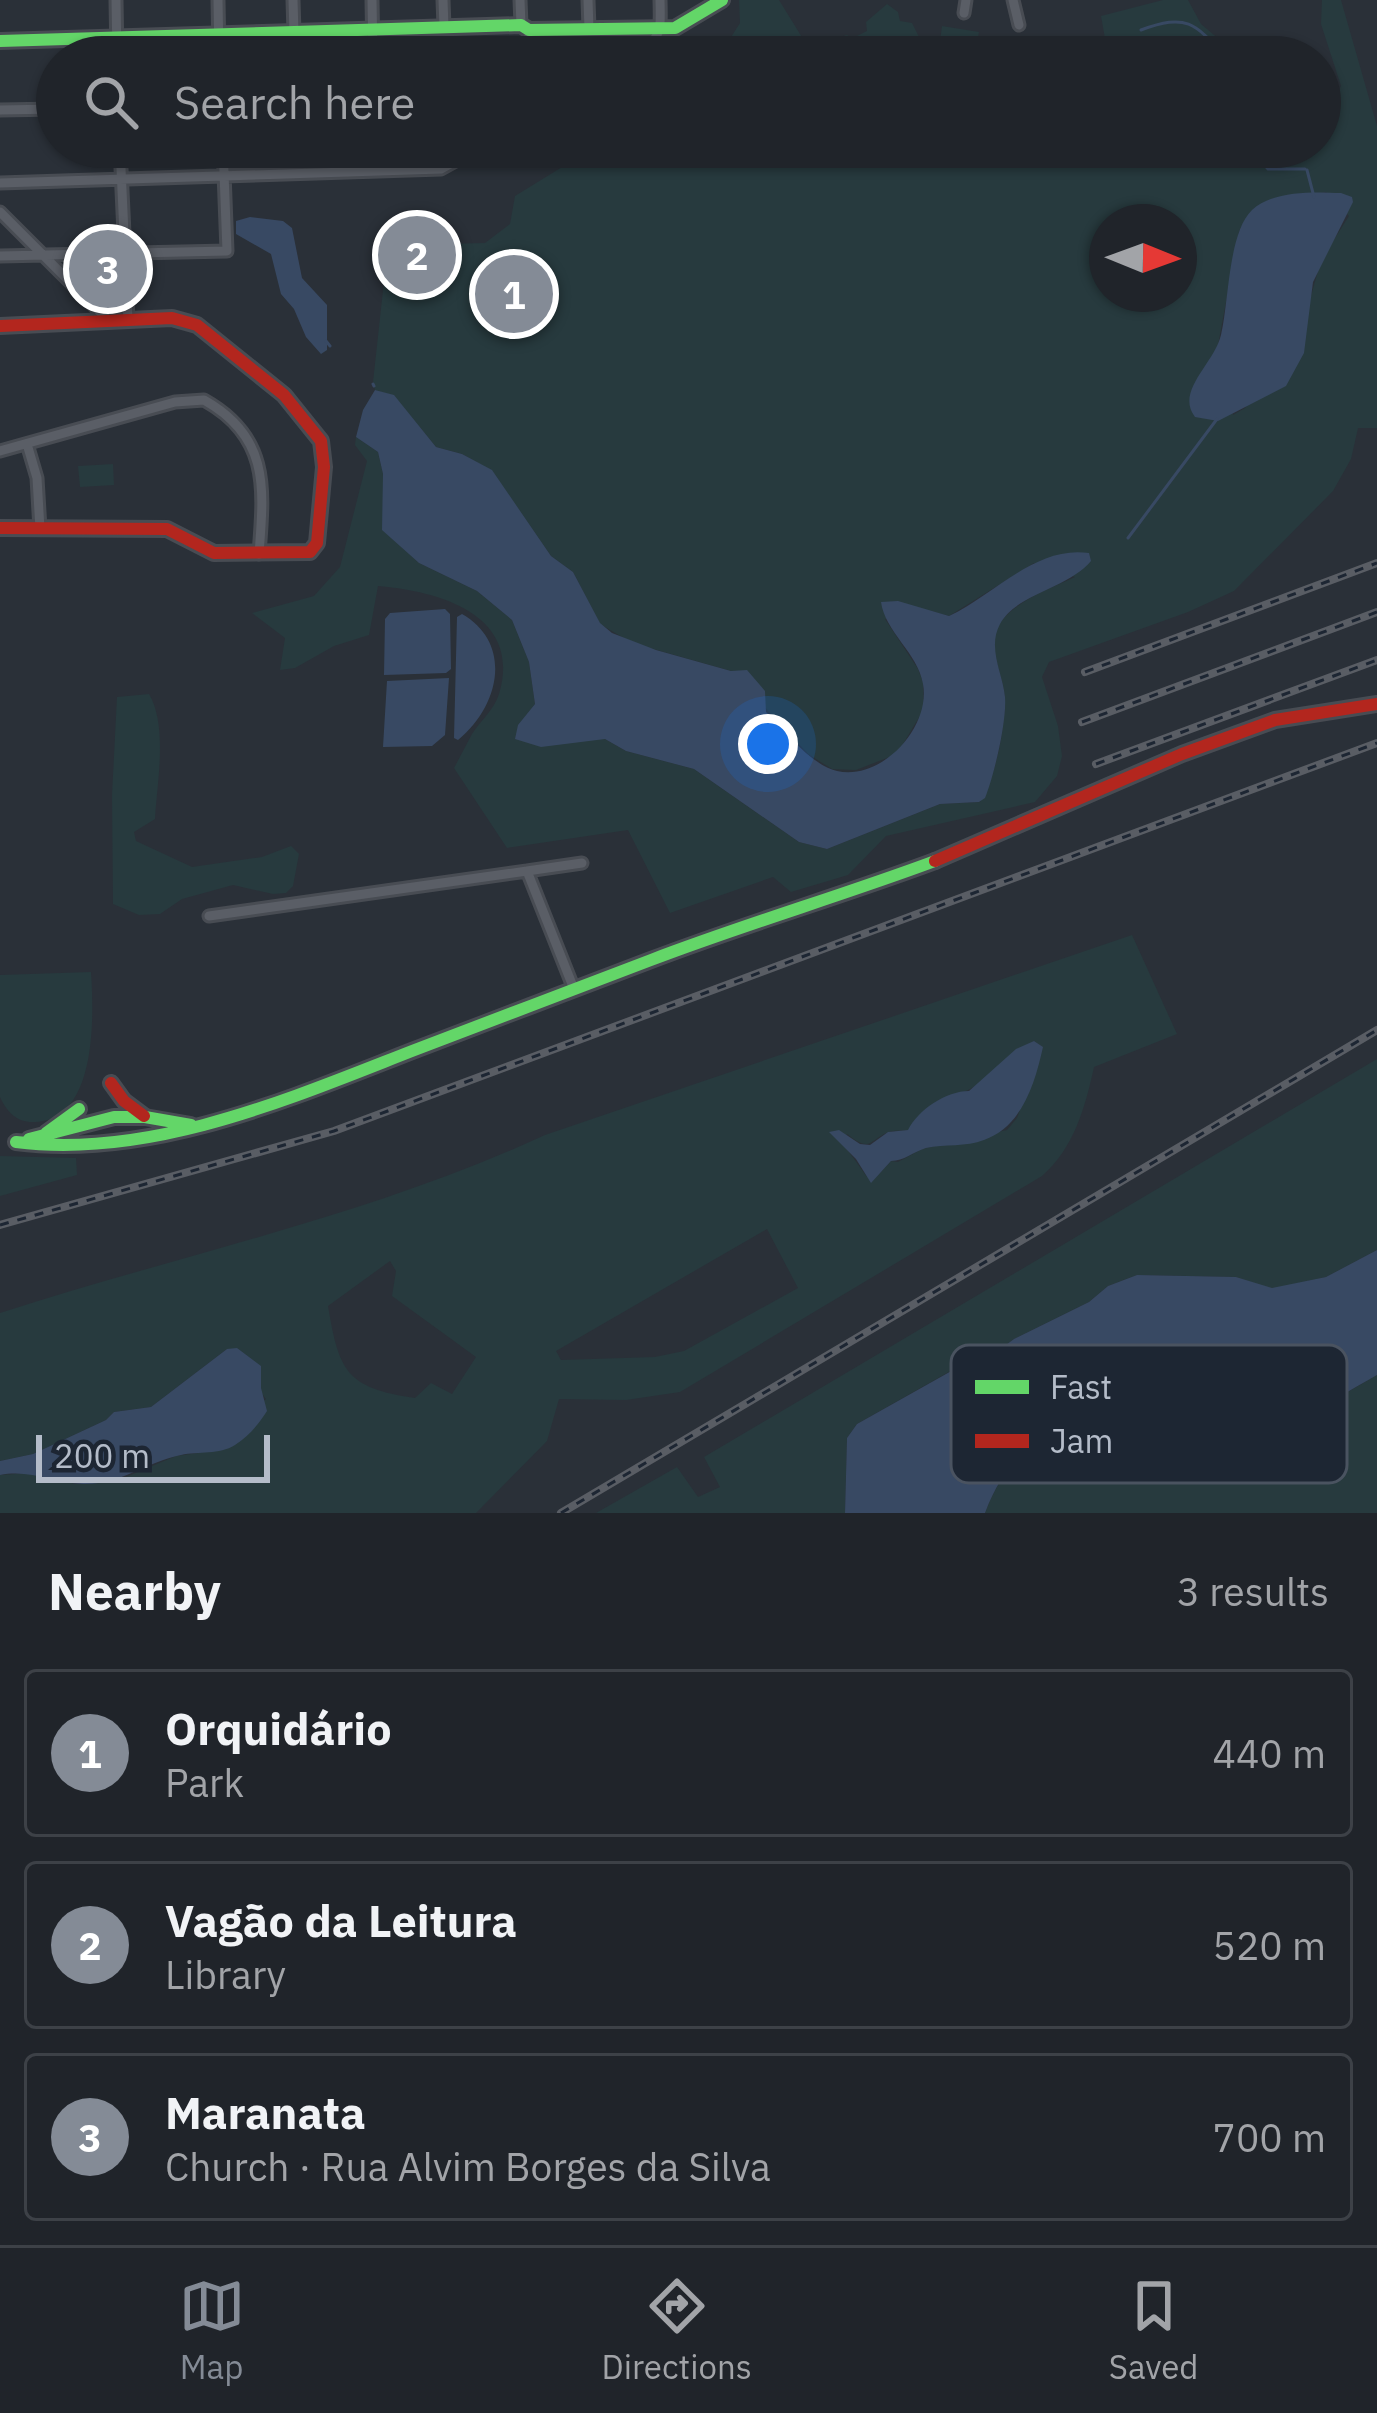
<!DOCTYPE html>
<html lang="en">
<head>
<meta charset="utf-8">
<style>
  :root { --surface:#20242a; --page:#282c32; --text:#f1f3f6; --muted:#a2a4a8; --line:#3d4147; --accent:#848b96 }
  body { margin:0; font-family:"IBM Plex Sans",sans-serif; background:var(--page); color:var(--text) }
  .compass { position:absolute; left:1089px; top:204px; width:108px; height:108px; border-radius:50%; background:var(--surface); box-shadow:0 3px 9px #0004; rotate:91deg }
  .scale { position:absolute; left:36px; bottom:30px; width:234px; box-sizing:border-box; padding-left:12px; border:6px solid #b4bcc9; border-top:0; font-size:33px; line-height:42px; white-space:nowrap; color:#b4bcc9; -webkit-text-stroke:9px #1d2633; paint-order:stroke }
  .you { position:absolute; left:768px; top:744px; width:42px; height:42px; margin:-30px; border:9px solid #fff; border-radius:50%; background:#1a73e8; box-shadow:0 0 0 18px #1a73e833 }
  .badge { display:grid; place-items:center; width:78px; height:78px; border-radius:50%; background:var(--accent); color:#fff; font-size:39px; font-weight:700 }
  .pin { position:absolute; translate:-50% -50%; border:6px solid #fff; box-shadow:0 3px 12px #0006 }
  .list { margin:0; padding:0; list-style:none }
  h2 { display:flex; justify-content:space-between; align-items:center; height:156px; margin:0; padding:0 48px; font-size:51px }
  h2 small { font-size:39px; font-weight:400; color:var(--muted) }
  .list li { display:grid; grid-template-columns:78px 1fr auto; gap:36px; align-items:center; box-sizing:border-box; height:168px; margin:0 24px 24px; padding:0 24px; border:3px solid var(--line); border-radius:12px }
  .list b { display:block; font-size:45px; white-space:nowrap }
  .list p { margin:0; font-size:39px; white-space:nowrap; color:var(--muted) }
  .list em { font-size:39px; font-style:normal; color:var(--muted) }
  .icon { flex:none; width:66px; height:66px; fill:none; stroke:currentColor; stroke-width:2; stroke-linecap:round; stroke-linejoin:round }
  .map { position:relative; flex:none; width:1377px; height:1513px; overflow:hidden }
  .search { position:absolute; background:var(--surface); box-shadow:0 3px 9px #0004; left:36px; right:36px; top:36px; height:132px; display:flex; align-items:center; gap:30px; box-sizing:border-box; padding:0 42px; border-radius:66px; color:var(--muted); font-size:45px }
  .sheet { height:732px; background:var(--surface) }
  nav { display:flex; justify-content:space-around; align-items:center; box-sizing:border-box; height:168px; border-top:3px solid var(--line); background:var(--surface); font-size:33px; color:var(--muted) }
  nav a { display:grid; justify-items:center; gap:6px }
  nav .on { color:var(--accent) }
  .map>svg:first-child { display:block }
  .green { fill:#273a3e; fill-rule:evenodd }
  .water { fill:#384963 }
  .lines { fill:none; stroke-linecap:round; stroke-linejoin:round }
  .stream { stroke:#384963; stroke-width:3 }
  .street-casing { stroke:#484c53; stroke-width:15 }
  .fast-casing { stroke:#484c53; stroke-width:18 }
  .jam-casing { stroke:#484c53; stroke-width:18 }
  .street { stroke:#5a5e66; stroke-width:9 }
  .fast { stroke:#63d668; stroke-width:12 }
  .jam { stroke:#b3261e; stroke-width:12 }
  .rail-casing { stroke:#595d64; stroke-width:8 }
  .rail { stroke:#1d2633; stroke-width:3; stroke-dasharray:9; stroke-linecap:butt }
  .key { fill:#1d2633; stroke:#4a5360; stroke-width:3 }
  .key-label { font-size:33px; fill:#b4bcc9 }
</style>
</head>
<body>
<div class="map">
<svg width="1377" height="1513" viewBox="0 0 1377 1513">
  <rect width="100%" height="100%" fill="#2a3038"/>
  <path class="green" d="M739,0h40l29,47 39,-12 4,4 16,-8 -1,-9 21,-18 11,8 2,9 12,2 17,34h-246l2,-6 13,-6h28l14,-22z
    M1163,0h25l13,24 39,33h-150l-1,-5 17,-8 -5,-28z
    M1322,0h19l36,126v302h-19l-7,31 -18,32 -99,100 -46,21 -139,50 -7,15 16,49 4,30 -5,20 -22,26 -149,34 -38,39 -57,17 -18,-15 -103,36 -42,-83 -121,18 -53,-80c6,-11 12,-23 18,-34 9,-14 22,-24 27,-40 24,-80 -61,-103 -121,-108l-9,49 -35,11 -39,22 -15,2 5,-32 -33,-25 62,-17 26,-29 27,-106 -12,-16 1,-8 22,15 5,22v56l36,33 58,28 35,29 17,42 6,42 -17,22 87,13 21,12 68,18 105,73 28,7 113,-45 40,-2c16,-26 24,-70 25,-100 1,-24 -23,-60 -3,-82 18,-21 49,-32 73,-43l-41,-14 -85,53 -18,-5 -46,8 33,50 5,13 1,27 -27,45 -41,16 -24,-1 -24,-15 -77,-83 -99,-28 -32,-19 -27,-52 -22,-16 -59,-85 -30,-17 -26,-7 -42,-51 -19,-6 -2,-8 12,-110 6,-13 53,-15 41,-1 25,-19 5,-28 52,-32 11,-17h64l4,6 12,-6h662v-22l21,-39 -20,-62zM1326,192l23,24 -28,44 -13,47 -63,101 -12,7 -17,-59 23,-124c22,-45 49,-30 87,-40zM1107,222h72v72h-72z
    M942,26l37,6 -3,16 -36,-7z
    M113,464l1,21 -34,2 -2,-21z
    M149,694c19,32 8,89 6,125l-21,13 2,9 56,26 70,-10 29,-11 8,8 -6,32 -7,7 -13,1 -40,-9 -51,14 -22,15 -21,1 -26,-11 -1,-109 5,-98z
    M1132,935l45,99 -83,33c-9,41 -20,81 -52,109l-362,216 -54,8 -67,-1 -12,42 -71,72h-476v-38l30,-2 46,11 38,-2 62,-26 22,-3 68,-54 -39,-50 -76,58 -37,5 -8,8 -73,34 -33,7v-148c182,-59 370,-97 545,-178zM1034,1041l8,6 -2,9 -23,62 -10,12 -85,19 -24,13 -7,-1 -11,12 -13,4 -23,-32 3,-11c25,20 22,5 42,-2 6,-2 13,-1 20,-2 13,-28 47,-30 71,-47 20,-14 31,-29 54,-42zM767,1229l31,59 -114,63 -29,6 -94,3 -5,-9zM390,1261l6,10 -4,25 84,61 -24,37 -21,-11 -16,15c-69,-10 -76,-27 -87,-92z
    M91,972c3,45 6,148 -56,150 -18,1 -28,-10 -35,-25v-122z
    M1377,1059v191l-51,27 -54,12 -36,-12 -99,-2 -29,11 -19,16 -75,37 -23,17 -30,9 -104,59 -10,14 -2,75h-249l81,-46 21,30 22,-10 -16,-30z
    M0,1156l76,2 1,17 -77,21z
    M1377,1375v138h-392c25,-69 67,-70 121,-107l1,4 31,-8 117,22 84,-27z"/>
  <path class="water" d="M1341,193l11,4 1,5 -40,80 -9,71 -18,33 -68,35 -23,-4c-20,-26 19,-53 26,-82 8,-33 7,-102 31,-125 22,-20 62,-18 89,-17z
    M250,217l33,4 9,7 10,50 25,27v45l-6,4 -15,-17 -12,-28 -13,-15 -10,-40 -35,-20v-13z
    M375,390l19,5 42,52 26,7 30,16 59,86 22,16 27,51 12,10 44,17 75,21 16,-1 18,21 1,21c20,19 43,52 71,59 45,10 94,-44 86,-87 -5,-31 -38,-52 -42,-82l17,-1 51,15c45,-21 87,-71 140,-63l2,8c-22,27 -75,33 -91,63 -13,24 3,50 5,73 2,24 -11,79 -20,101l-6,4 -39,2 -113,45 -28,-7 -105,-73 -68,-18 -21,-12 -64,8 -26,-8 3,-14 17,-21 -6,-42 -17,-42 -35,-29 -58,-28 -37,-33 1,-56 -5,-22 -22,-15 7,-27z
    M445,609l5,5 1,55 -5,4 -62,2 1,-56 5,-6z
    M462,614c52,30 37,93 -4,126l-4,-2 3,-121z
    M449,678l-4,57 -13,11 -49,1 4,-66z
    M1034,1041l9,6c-8,36 -21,80 -59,93 -18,7 -39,4 -58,8 -13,4 -22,13 -35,13l-20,22 -15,-24 -27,-27 10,-2 21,14 10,1 18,-13 20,-2c10,-20 38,-39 61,-39l47,-42z
    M1377,1250v125c-36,20 -80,50 -122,49 -59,-1 -82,-32 -149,-14l-1,-3c-57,38 -93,34 -120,106h-140l2,-75 10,-14 105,-59 29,-9 23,-17 75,-37 19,-16 29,-11 99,2 36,11 54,-11z
    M237,1348l24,18v22l6,23c-9,14 -18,25 -32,34 -16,10 -36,6 -54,10 -35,7 -61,30 -98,29 -29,-1 -53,-15 -83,-9v-14l33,-7 73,-34 8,-8 37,-5 76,-58z"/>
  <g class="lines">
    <path class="stream" d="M1141,30c46,-17 54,-7 84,27
      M1262,147v15l6,7h37
      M1307,170l7,27
      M326,341l4,5
      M373,384l1,2
      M1128,538l89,-119"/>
    <defs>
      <path id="street" d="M116,0l1,57
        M218,0l1,57
        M293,0l1,33
        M372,0l1,57
        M443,0l1,27
        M520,0l1,25
        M588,0l1,29
        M1013,0l6,25
        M964,13l2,-13
        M529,30v27
        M631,57c30,-19 30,-21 29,-57
        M0,110l57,-1
        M120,147l8,173
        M376,147v24
        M0,183l441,-14 40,-22
        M0,212l109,109
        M0,256l227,-5 -4,-104
        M27,444l10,34 3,51
        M0,451l175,-49 29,-2c66,37 60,88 55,154
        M527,871l55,-8
        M209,916l318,-45 47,118"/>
      <path id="fast" d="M0,41l521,-16 8,5 146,-2 47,-28
        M46,1133l33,-24
        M29,1139l85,-22h31l46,8
        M16,1142c135,17 273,-43 396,-91 80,-30 159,-61 239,-91 94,-36 190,-64 284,-99"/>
      <path id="jam" d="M0,326l172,-8 25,7 87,70 37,46 3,26 -7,76 -7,9 -96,1 -47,-24 -167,-1
        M935,861l247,-107 93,-34 102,-16
        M111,1083l13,18 20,15"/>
    </defs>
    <use href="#street" class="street-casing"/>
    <use href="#fast" class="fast-casing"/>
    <use href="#jam" class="jam-casing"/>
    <use href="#street" class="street"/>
    <use href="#fast" class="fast"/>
    <use href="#jam" class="jam"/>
    <defs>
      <path id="rail" d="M1085,672l292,-109
        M1082,722l295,-110
        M1096,764l281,-104
        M0,1225l334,-94 1043,-388
        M561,1513l816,-483"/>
    </defs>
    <use href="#rail" class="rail-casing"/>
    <use href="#rail" class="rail"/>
  </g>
  <rect x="951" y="1345" width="396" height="138" rx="18" class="key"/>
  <rect x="975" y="1380" width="54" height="14" fill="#63d668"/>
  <rect x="975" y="1434" width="54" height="14" fill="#b3261e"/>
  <g class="key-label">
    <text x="1050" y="1399">Fast</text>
    <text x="1050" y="1453">Jam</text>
  </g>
</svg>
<svg class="compass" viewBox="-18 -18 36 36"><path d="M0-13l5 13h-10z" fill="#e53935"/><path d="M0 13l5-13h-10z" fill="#a2a4a8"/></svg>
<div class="scale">200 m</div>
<div class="you"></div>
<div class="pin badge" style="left:514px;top:294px">1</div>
<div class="pin badge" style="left:417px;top:255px">2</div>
<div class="pin badge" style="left:108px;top:269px">3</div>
<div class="search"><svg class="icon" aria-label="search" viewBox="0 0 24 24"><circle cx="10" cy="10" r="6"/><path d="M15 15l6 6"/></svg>Search here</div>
</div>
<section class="sheet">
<h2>Nearby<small>3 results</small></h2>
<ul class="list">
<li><span class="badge">1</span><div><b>Orquidário</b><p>Park</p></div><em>440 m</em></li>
<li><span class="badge">2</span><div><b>Vagão da Leitura</b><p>Library</p></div><em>520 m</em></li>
<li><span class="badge">3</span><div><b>Maranata</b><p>Church · Rua Alvim Borges da Silva</p></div><em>700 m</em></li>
</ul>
</section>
<nav>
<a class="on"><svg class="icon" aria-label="map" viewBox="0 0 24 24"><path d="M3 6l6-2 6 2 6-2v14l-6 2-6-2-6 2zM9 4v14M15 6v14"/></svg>Map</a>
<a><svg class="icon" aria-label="directions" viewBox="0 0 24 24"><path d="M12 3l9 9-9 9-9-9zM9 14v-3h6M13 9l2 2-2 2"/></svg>Directions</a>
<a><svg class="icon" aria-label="saved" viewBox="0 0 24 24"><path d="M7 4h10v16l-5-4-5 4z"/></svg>Saved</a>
</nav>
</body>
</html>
